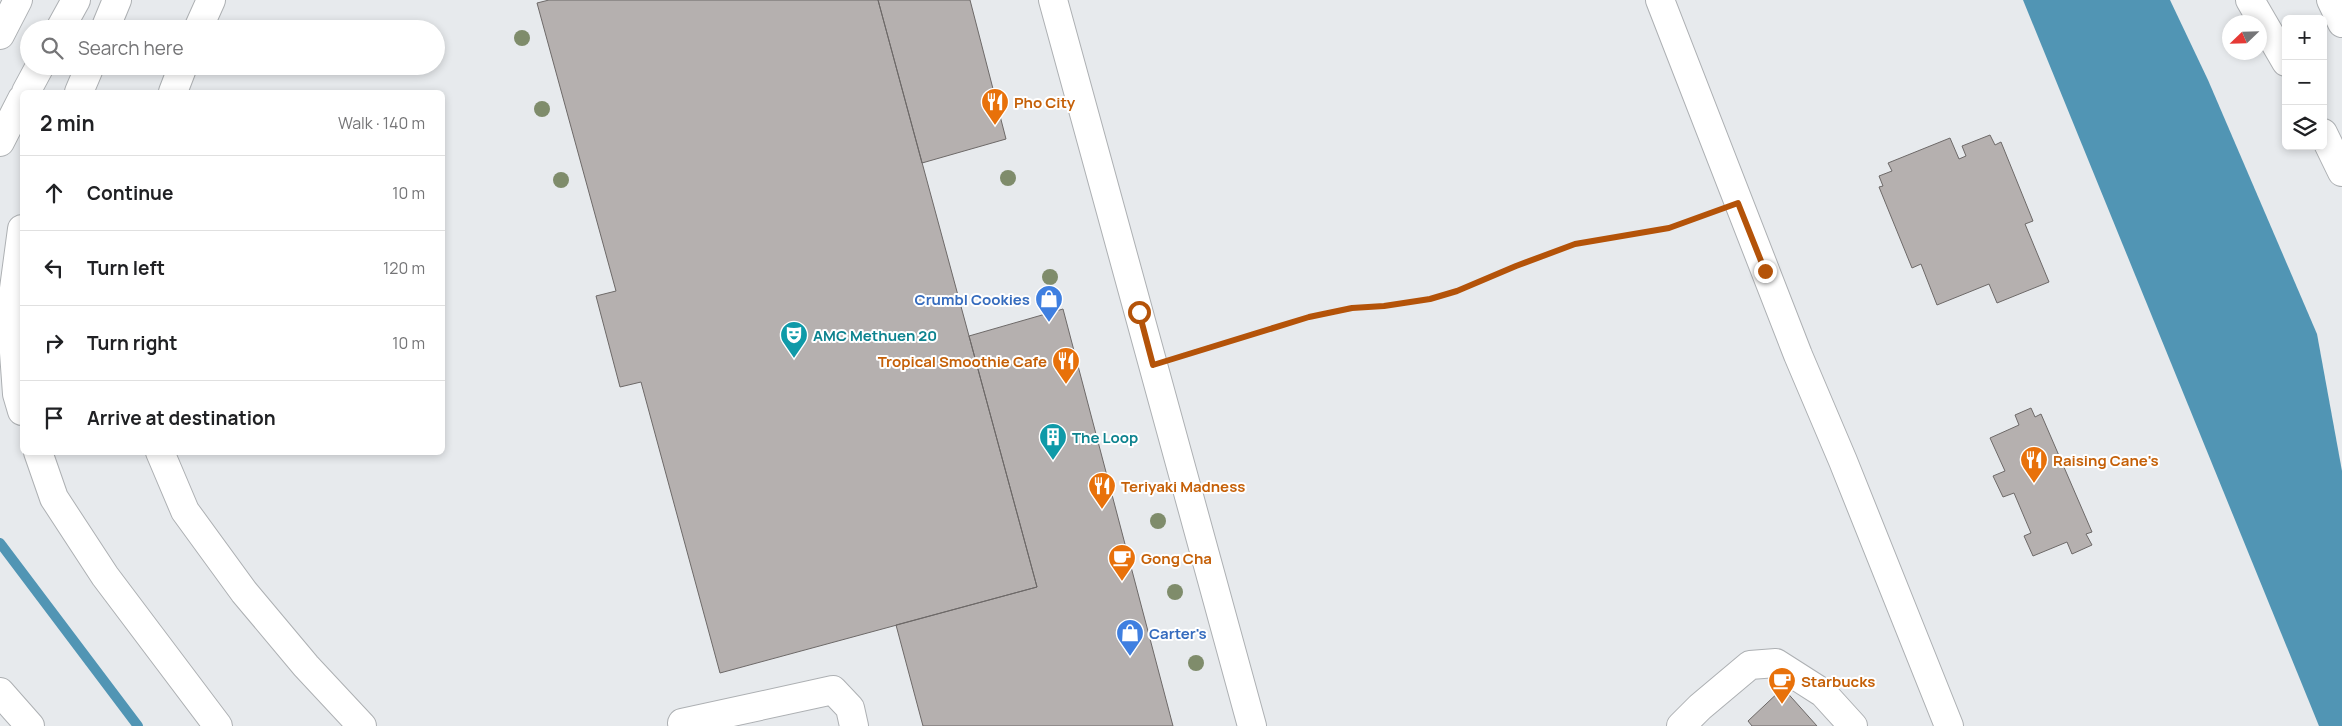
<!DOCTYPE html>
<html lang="en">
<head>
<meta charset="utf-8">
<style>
  :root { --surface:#fff; --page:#f2f2f2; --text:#202124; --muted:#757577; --line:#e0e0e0 }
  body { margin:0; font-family:Manrope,sans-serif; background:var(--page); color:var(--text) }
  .controls { position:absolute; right:15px; top:15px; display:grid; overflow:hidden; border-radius:8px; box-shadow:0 2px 8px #0003 }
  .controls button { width:45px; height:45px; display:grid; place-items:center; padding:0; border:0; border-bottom:1px solid var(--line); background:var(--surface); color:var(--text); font:25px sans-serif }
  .compass { position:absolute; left:2222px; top:15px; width:45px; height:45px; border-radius:50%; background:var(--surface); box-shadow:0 2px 8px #0003; rotate:247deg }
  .stop { position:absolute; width:15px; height:15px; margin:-11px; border:4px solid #b45309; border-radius:50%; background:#fff }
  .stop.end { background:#b45309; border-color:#fff; box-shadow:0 1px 5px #0008 }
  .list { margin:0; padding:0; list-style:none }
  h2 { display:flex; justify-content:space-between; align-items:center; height:65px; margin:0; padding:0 20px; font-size:21px }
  h2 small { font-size:16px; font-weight:400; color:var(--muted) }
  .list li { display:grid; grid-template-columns:32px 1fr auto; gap:15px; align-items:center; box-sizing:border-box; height:75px; padding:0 20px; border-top:1px solid var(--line) }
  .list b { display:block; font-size:19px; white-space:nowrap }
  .list em { font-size:16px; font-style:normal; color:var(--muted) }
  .icon { flex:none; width:28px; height:28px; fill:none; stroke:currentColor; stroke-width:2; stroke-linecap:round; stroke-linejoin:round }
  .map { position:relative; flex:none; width:2342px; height:726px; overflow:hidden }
  .search { position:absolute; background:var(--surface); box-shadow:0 2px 8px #0003; left:20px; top:20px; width:425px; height:55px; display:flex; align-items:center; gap:12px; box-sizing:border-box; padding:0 18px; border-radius:28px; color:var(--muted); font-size:19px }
  .panel { position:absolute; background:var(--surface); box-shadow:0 2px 8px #0003; left:20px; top:90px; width:425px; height:365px; border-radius:8px }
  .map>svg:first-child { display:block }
  .water { fill:#5195b4 }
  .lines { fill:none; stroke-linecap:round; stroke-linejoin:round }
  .stream { stroke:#5195b4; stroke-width:10 }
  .building { fill:#b5b0af; stroke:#6d6968 }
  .minor-casing { stroke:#adb0b3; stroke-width:30 }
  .major-casing { stroke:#adb0b3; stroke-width:30 }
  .highway-casing { stroke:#adb0b3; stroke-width:30 }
  .path { stroke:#a8aaac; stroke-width:3; stroke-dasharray:2.5 4; stroke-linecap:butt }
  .minor { stroke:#fff; stroke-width:28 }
  .major { stroke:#fff; stroke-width:28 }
  .highway { stroke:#fff; stroke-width:28 }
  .tree { fill:#7f8c6b }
  .route { stroke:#b45309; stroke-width:6 }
  .labels { text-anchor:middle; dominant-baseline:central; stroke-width:4; stroke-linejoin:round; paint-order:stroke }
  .food-label { font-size:15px; font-weight:bold; fill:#c56008; stroke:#fff; text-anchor:start }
  .shop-label { font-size:15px; font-weight:bold; fill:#366cbe; stroke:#fff; text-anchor:end }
  .culture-label { font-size:15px; font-weight:bold; fill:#0d838f; stroke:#fff; text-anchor:start }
</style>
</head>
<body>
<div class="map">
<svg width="2342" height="726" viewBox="0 0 2342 726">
  <rect width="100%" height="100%" fill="#e7eaed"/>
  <path class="water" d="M2023,0h147l38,80 109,254 25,137v255h-23z"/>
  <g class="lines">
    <path class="stream" d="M0,543l138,183"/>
  </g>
  <path class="building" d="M549,0h329l159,587 -317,86 -79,-291 -21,5 -24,-91 20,-5 -79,-288z
    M878,0h92l36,139 -84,24z
    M1990,135l5,10 6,-3 32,79 -8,3 24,58 -52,21 -8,-19 -52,21 -16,-41 -9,4 -33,-81 4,-1 -4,-10 13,-5 -4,-8 62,-25 9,21 7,-3 -4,-10z
    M1063,309l110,417h-250l-27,-101 141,-38 -68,-251z
    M2031,408l4,9 6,-3 51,118 -6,2 6,11 -20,9 -5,-12 -34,14 -9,-20 7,-3 -17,-40 -11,4 -10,-21 12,-5 -15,-33 29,-13 -4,-10z
    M1783,688l34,38h-65l-4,-5z"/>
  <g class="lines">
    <defs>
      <path id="minor" d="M1053,0l199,726
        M1660,0l138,355 45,106 106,265
        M198,29l13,-29
        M173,92l10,-26
        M160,452l25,59 59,81 62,74 56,60
        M682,723l151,-33 17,18 4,18
        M1681,726l19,-19 50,-42 26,-2 47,30 30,33"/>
      <path id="major" d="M2250,0l36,62
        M2331,0l11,23
        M2323,133l19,39"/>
      <path id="highway" d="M60,29l16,-29
        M105,29l12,-29
        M0,35l18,-35
        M26,92l14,-26
        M79,92l11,-26
        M0,142l22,-43
        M22,229l-11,82 6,83 5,17
        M38,452l16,46 51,78 113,150
        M0,692l30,34"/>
    </defs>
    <use href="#minor" class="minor-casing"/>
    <use href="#major" class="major-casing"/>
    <use href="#highway" class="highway-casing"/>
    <path class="path" d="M1182,355l127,-38 43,-9 33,-2 45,-7 27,-8 60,-25 58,-22 94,-17 41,-14"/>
    <use href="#minor" class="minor"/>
    <use href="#major" class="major"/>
    <use href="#highway" class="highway"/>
  </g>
  <g class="tree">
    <circle cx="522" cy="38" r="8"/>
    <circle cx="542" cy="109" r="8"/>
    <circle cx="1008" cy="178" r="8"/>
    <circle cx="561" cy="180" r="8"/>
    <circle cx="1050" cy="277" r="8"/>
    <circle cx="1158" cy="521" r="8"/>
    <circle cx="1175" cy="592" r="8"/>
    <circle cx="1196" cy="663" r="8"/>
  </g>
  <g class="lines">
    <path class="route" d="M1139,312l14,53 156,-48 43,-9 32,-2 46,-7 27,-8 59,-25 59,-22 94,-16 69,-25 27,68"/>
  </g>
  <defs>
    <symbol id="restaurant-pin" viewBox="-11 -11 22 30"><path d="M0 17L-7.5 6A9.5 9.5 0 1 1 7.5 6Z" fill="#e8710a" stroke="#fff"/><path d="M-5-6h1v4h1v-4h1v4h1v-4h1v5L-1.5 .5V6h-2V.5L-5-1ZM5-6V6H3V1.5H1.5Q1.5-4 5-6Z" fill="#fff"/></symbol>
    <symbol id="shop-pin" viewBox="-11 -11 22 30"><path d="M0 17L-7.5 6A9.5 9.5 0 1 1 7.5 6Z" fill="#3f7fe0" stroke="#fff"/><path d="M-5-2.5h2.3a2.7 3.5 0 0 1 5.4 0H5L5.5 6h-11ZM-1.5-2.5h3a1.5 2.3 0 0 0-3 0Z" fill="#fff"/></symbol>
    <symbol id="theatre-pin" viewBox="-11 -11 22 30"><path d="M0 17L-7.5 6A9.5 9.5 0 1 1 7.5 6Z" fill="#0f9aa8" stroke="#fff"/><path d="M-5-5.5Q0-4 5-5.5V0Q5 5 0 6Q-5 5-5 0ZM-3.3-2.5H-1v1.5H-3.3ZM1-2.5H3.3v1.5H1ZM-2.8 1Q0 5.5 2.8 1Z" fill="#fff"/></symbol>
    <symbol id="building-pin" viewBox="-11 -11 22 30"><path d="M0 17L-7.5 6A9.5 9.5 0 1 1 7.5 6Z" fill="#0f9aa8" stroke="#fff"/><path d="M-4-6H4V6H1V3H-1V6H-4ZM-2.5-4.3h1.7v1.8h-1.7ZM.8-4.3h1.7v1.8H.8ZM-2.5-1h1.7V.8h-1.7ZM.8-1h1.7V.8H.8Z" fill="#fff"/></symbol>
    <symbol id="cafe-pin" viewBox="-11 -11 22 30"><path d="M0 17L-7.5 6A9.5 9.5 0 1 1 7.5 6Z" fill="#e8710a" stroke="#fff"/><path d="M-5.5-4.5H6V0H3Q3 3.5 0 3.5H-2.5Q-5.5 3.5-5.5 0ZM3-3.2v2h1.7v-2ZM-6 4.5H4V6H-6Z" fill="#fff"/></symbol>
  </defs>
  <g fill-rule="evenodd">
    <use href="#restaurant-pin" x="979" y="86" width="32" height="43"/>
    <use href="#shop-pin" x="1033" y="283" width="32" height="43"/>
    <use href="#theatre-pin" x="778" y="319" width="32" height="43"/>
    <use href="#restaurant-pin" x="1050" y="345" width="32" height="43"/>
    <use href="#building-pin" x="1037" y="421" width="32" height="43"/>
    <use href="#restaurant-pin" x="2018" y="444" width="32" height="43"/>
    <use href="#restaurant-pin" x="1086" y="470" width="32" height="43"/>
    <use href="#cafe-pin" x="1106" y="542" width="32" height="43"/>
    <use href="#shop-pin" x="1114" y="617" width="32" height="43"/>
    <use href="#cafe-pin" x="1766" y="665" width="32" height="43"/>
  </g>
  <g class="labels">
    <g class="food-label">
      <text x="1014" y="102">Pho City</text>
      <text x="1047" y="361" text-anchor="end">Tropical Smoothie Cafe</text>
      <text x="2053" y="460">Raising Cane's</text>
      <text x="1121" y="486">Teriyaki Madness</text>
      <text x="1141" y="558">Gong Cha</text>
      <text x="1801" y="681">Starbucks</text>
    </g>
    <g class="shop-label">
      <text x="1030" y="299">Crumbl Cookies</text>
      <text x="1149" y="633" text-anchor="start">Carter's</text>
    </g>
    <g class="culture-label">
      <text x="813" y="335">AMC Methuen 20</text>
      <text x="1072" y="437">The Loop</text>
    </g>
  </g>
</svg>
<div class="controls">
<button>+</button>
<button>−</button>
<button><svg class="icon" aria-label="layers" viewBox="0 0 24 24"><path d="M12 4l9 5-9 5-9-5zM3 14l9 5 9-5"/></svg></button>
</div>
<svg class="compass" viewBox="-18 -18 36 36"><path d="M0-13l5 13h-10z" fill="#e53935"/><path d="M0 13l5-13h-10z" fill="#757577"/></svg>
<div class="stop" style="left:1139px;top:312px"></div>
<div class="stop end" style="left:1765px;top:271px"></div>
<div class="search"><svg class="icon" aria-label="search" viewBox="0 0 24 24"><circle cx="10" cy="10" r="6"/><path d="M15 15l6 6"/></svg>Search here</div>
<section class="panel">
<h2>2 min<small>Walk · 140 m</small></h2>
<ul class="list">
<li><svg class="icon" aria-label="ahead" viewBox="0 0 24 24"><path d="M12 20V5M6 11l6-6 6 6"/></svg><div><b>Continue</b></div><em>10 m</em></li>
<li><svg class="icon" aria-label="left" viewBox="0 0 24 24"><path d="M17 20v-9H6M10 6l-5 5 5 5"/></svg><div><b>Turn left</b></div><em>120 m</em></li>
<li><svg class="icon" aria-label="right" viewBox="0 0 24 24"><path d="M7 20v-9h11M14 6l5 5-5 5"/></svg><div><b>Turn right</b></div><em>10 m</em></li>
<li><svg class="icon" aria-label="arrive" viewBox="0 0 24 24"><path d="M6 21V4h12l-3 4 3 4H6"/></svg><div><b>Arrive at destination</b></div></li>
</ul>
</section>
</div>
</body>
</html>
